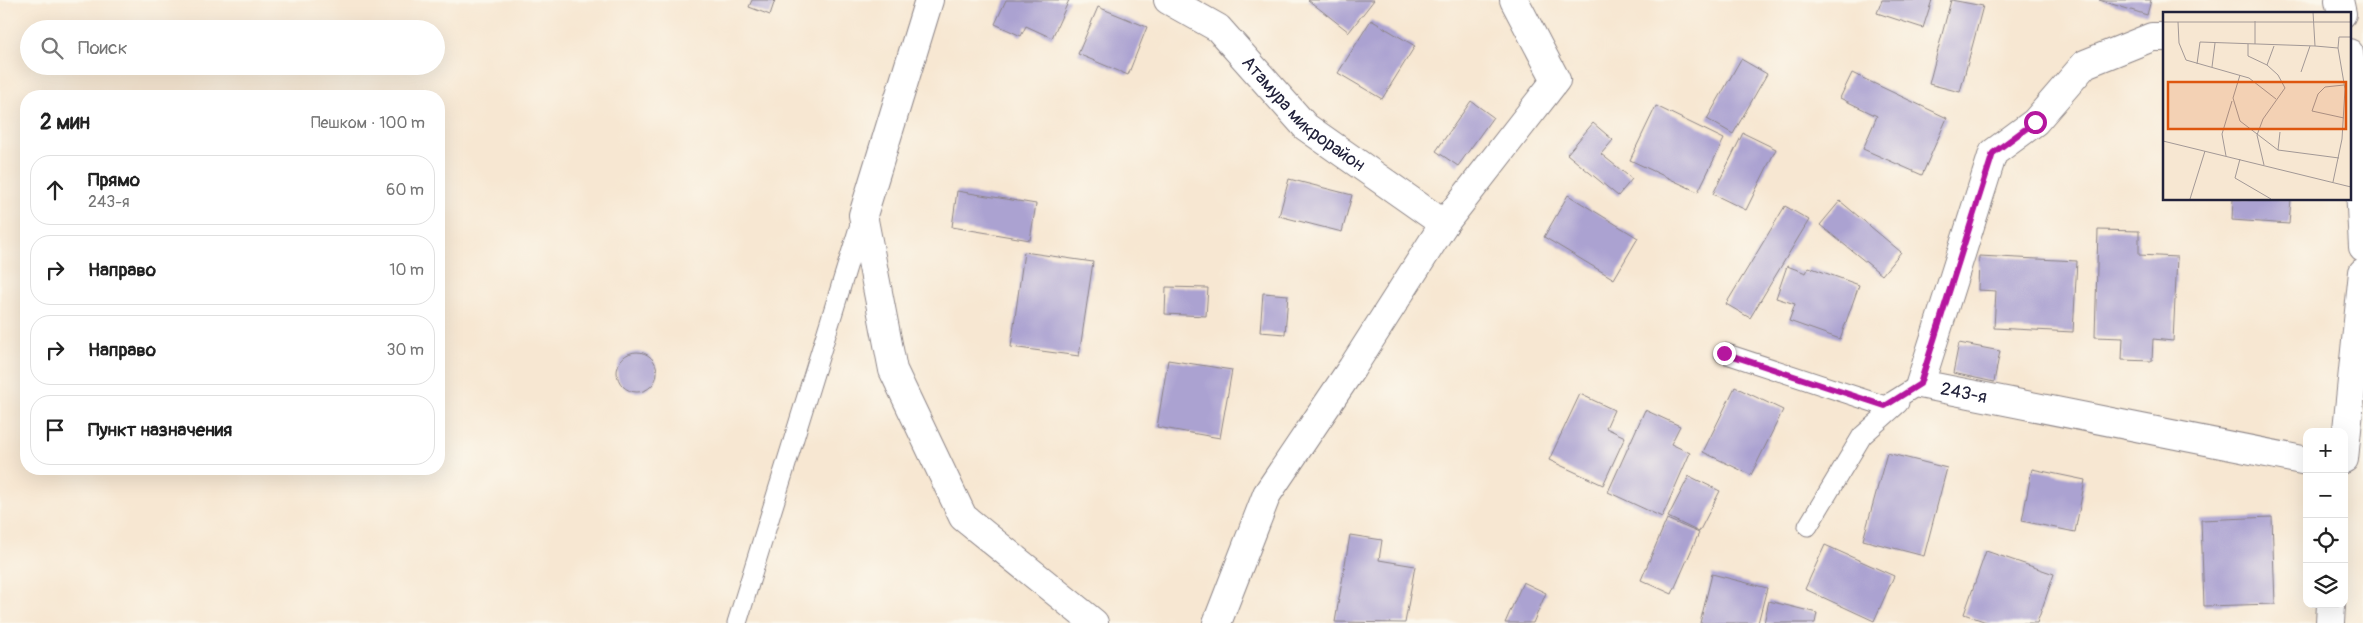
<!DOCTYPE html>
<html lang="ru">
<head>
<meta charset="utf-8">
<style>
  :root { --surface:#fff; --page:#f2f2f2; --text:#222; --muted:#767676; --line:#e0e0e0 }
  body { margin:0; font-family:Pangolin,sans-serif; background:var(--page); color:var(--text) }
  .controls { position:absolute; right:15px; bottom:15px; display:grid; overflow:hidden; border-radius:10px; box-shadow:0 5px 20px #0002 }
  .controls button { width:45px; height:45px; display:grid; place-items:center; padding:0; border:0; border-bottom:1px solid var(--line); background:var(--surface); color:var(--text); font:25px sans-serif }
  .stop { position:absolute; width:15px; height:15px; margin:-11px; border:4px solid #b5179e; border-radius:50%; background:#fff }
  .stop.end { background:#b5179e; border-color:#fff; box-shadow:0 1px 5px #0008 }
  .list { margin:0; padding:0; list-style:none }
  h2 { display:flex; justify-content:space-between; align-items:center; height:65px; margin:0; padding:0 20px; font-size:21px }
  h2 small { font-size:16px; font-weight:400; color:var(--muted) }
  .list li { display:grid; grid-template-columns:32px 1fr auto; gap:15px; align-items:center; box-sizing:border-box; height:70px; margin:0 10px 10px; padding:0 10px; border:1px solid var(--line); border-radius:20px }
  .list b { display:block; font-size:19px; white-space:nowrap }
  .list p { margin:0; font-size:16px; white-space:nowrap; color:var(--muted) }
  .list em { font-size:16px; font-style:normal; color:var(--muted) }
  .icon { flex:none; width:28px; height:28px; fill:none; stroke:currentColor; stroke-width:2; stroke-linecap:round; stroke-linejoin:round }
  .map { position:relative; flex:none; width:2363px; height:623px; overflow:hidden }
  .search { position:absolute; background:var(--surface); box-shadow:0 5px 20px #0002; left:20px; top:20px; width:425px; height:55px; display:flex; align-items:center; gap:12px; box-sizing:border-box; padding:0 18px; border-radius:28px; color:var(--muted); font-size:19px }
  .panel { position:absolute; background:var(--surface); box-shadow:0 5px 20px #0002; left:20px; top:90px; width:425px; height:385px; border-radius:20px }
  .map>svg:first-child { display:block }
  .building { fill:#aba2d1 }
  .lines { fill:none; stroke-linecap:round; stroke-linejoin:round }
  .lane-casing { stroke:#8c8486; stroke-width:21 }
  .street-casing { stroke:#8c8486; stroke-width:30 }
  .lane { stroke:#fff; stroke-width:19 }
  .street { stroke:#fff; stroke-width:28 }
  .route { stroke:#b5179e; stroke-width:6 }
  .labels { text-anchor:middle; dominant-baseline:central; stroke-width:4; stroke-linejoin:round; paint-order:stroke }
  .street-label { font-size:18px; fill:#22223b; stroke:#fbf7ec }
  .inset-road { fill:none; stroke:#a29896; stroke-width:1 }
  .view { fill:#de560e; fill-opacity:0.15; stroke:#de560e; stroke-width:2.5 }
  .inset-edge { fill:none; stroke:#22223b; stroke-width:2.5 }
</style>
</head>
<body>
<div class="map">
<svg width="2363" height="623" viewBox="0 0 2363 623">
  <rect width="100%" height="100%" fill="#fbf7ec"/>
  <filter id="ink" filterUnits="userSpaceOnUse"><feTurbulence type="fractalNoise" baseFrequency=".02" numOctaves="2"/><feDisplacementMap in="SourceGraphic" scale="10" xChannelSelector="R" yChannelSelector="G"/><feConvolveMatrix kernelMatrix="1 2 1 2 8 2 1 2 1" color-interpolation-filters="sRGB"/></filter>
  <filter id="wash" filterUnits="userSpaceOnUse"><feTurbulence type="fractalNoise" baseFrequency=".0096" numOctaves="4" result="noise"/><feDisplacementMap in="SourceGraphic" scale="20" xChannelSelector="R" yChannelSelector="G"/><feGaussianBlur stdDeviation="1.12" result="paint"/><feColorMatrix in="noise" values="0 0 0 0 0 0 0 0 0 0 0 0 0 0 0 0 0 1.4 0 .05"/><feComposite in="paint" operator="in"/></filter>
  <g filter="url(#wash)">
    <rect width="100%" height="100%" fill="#f7e7d2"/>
    <g id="blocks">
      <path class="building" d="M752,0h23l-5,15 -21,-8z
        M1006,0h63l-17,38 -26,-12 -5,10 -26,-12z
        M1308,0h66l-25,32z
        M1882,0h50l-9,28 -46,-15z
        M1951,0l32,6 -23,86 -31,-8z
        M2099,0h52l-4,15z
        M1098,7l49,20 -19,48 -50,-21z
        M1371,20l44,26 -33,53 -44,-26z
        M1741,59l26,15 -34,60 -26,-15z
        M1852,73l95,45 -25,57 -59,-26 14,-33 -37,-18z
        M1471,101l22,16 -35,49 -22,-15z
        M1656,106l68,33 -26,53 -68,-32z
        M1593,123l20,17 -12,14 31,25 -14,17 -51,-42z
        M1743,133l33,16 -30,61 -33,-16z
        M1289,179l63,16 -10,37 -63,-16z
        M957,191l79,13 -6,36 -78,-13z
        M1568,195l70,43 -24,41 -70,-42z
        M2233,199h58l-2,25 -57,-4z
        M1840,201l61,51 -19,23 -62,-50z
        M1785,206l24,14 -59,98 -24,-14z
        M2098,230l41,1v24l38,2 -4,84 -20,-2 -1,22 -30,-1 1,-22 -28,-1z
        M1024,252l69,10 -14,94 -68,-9z
        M1979,256l98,5 -4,71 -79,-4 2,-37 -18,-1z
        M1787,266l19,7 3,-6 50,18 -19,54 -51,-18 6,-17 -19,-6z
        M1166,287l42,1 -2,28 -41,-2z
        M1263,293l25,2 -3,39 -25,-2z
        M1959,343l41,8 -6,31 -41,-9z
        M617 372a20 20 0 1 1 40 0a20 20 0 1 1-40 0Z
        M1168,360l64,10 -12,68 -63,-11z
        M1735,387l48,23 -32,65 -48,-23z
        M1580,394l34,16 -8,18 19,9 -22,48 -54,-25z
        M1645,410l35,16 -9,18 19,9 -28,64 -54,-25z
        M1887,453l60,15 -23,88 -61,-16z
        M2032,469l53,11 -10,52 -53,-11z
        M1689,476l31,15 -21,41 -31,-15z
        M2272,517l3,87 -71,2 -3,-86z
        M1667,519l32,14 -27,61 -31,-14z
        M1350,535l32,5 -3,20 36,6 -10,57 -70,-1z
        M1825,545l69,31 -20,45 -69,-32z
        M1986,551l68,23 -17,49h-48l-25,-9z
        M1712,574l55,14 -9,35h-58z
        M1523,582l23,11 -13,30h-28z
        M1769,601l48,12 -2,10h-51z"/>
    </g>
  </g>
  <g filter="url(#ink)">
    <use href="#blocks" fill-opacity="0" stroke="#8c8486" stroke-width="1"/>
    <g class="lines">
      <defs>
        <path id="lane" d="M1724,353l161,53 35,-22
          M1808,526l54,-90 37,-33
          M737,623l125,-405"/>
        <g id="street">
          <path d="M929,0l-66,215 30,155 70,147 131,106"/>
          <path id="s1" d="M1168,0l50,28 88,99 138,97"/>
          <path d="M2339,0l3,14"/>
          <path id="s2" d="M2164,37h-12l-67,27 -50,58 -42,31 -73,231 387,77"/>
          <path d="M2349,53l6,36 8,158"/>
          <path d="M2344,459l19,-187"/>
          <path d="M1217,623l50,-129 85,-126 92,-144 112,-144 -42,-80"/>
          <path d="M2330,623l1,-19"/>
        </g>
      </defs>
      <use href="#lane" class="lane-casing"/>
      <use href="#street" class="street-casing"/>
      <use href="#lane" class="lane"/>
      <use href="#street" class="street"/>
    </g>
  </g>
  <g class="lines" filter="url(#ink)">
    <path class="route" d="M1724,353l161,53 35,-22 73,-231 42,-31"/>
  </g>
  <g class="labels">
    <g class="street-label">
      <text stroke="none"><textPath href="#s1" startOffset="179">Атамура микрорайон</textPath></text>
      <text stroke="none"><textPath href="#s2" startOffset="500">243-я</textPath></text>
    </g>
  </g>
  <g transform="translate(2163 12)">
    <rect width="188" height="188" fill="#f7e7d2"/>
    <path class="inset-road" d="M150,0l2,34 23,2 7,41 -3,50 -9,43M0,10h188M15,10l1,21 7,17 63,18 27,21M85,32v12l19,9 11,10 7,13 -22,31 -6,16 7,30M92,32v-23M175,36l1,-11h12M34,52l3,-22 115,4M104,53l7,-19M49,55l3,-24M138,60l9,-26M77,63l-7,23 7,23 38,29 61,8M181,106l-32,-7 6,-17 7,-7 19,-2M0,129l188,46M115,138l2,-18M63,144l-4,-22 10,-33M77,147l-5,19 36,21M27,187l15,-48"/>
    <path class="view" d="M5,70h178v47h-178z"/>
    <rect width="188" height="188" class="inset-edge"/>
  </g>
</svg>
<div class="controls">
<button>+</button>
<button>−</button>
<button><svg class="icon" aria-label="locate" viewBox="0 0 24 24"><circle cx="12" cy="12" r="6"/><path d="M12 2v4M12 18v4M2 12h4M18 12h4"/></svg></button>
<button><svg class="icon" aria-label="layers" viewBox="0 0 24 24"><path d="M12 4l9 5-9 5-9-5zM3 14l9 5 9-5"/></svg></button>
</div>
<div class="stop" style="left:2035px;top:122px"></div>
<div class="stop end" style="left:1724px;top:353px"></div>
<div class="search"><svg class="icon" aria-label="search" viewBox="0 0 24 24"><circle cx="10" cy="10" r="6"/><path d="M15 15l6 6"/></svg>Поиск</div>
<section class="panel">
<h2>2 мин<small>Пешком · 100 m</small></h2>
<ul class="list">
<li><svg class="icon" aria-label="ahead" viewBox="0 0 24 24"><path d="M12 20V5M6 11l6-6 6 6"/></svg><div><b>Прямо</b><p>243-я</p></div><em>60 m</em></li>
<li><svg class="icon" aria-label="right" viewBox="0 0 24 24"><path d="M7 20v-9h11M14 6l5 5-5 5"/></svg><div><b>Направо</b></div><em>10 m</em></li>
<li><svg class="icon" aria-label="right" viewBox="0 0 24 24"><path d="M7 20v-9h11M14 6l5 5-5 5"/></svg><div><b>Направо</b></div><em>30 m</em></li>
<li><svg class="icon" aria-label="arrive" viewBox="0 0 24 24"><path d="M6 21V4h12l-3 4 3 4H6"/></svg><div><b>Пункт назначения</b></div></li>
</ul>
</section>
</div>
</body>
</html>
